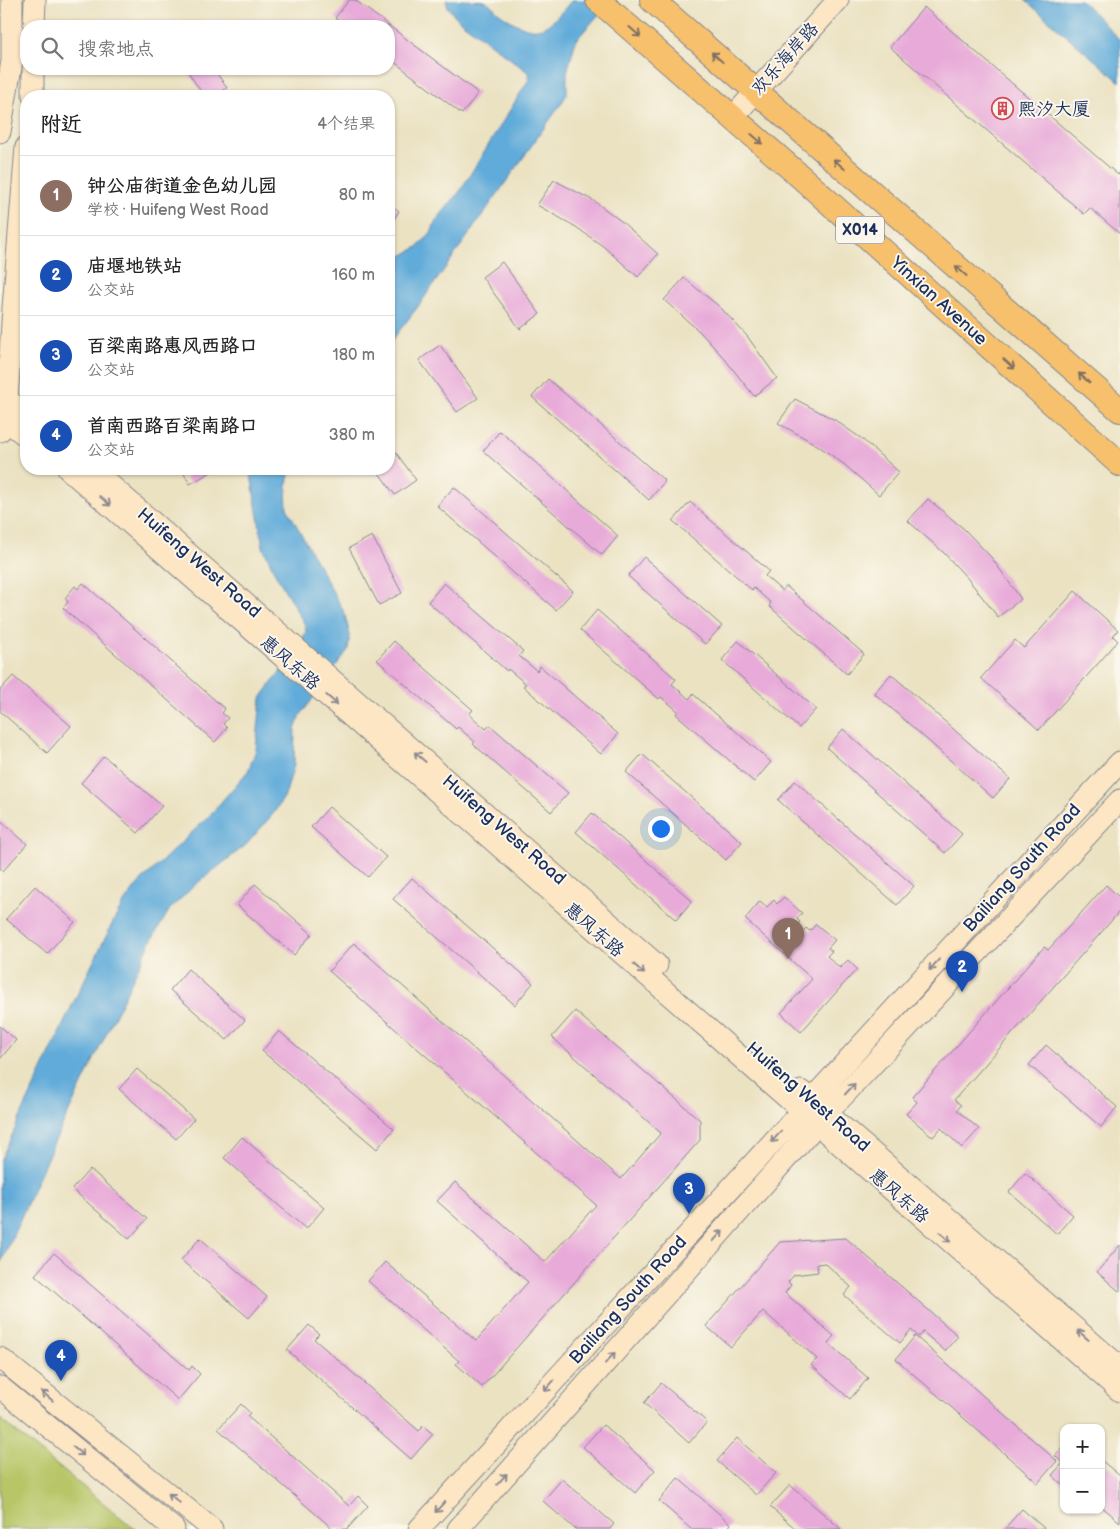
<!DOCTYPE html>
<html lang="zh">
<head>
<meta charset="utf-8">
<style>
  :root { --surface:#fff; --page:#f6f6f6; --text:#222; --muted:#767676; --line:#e0e0e0; --accent:#d93025 }
  body { margin:0; font-family:"Balsamiq Sans","LXGW WenKai TC",sans-serif; background:var(--page); color:var(--text) }
  .controls { position:absolute; right:15px; bottom:15px; display:grid; overflow:hidden; border-radius:10px; box-shadow:0 1px 4px #0004 }
  .controls button { width:45px; height:45px; display:grid; place-items:center; padding:0; border:0; border-bottom:1px solid var(--line); background:var(--surface); color:var(--text); font:25px sans-serif }
  .you { position:absolute; left:660px; top:828px; width:18px; height:18px; margin:-12px; border:4px solid #fff; border-radius:50%; background:#1a73e8; box-shadow:0 0 0 8px #1a73e833 }
  .badge { display:grid; place-items:center; width:32px; height:32px; border-radius:50%; background:var(--accent); color:#fff; font-size:16px; font-weight:700 }
  .pin { position:absolute; translate:-50% -41px; filter:drop-shadow(0 1px 2px #0008) }
  .pin::after { content:''; position:absolute; top:26px; width:18px; height:15px; background:inherit; clip-path:polygon(0 0,100% 0,50% 100%) }
  .list { margin:0; padding:0; list-style:none }
  h2 { display:flex; justify-content:space-between; align-items:center; height:65px; margin:0; padding:0 20px; font-size:21px }
  h2 small { font-size:16px; font-weight:400; color:var(--muted) }
  .list li { display:grid; grid-template-columns:32px 1fr auto; gap:15px; align-items:center; box-sizing:border-box; height:80px; padding:0 20px; border-top:1px solid var(--line) }
  .list b { display:block; font-size:19px; white-space:nowrap }
  .list p { margin:0; font-size:16px; white-space:nowrap; color:var(--muted) }
  .list em { font-size:16px; font-style:normal; color:var(--muted) }
  .icon { flex:none; width:28px; height:28px; fill:none; stroke:currentColor; stroke-width:2; stroke-linecap:round; stroke-linejoin:round }
  .map { position:relative; flex:none; width:1120px; height:1529px; overflow:hidden }
  .search { position:absolute; background:var(--surface); box-shadow:0 1px 4px #0004; left:20px; top:20px; width:375px; height:55px; display:flex; align-items:center; gap:12px; box-sizing:border-box; padding:0 18px; border-radius:20px; color:var(--muted); font-size:19px }
  .panel { position:absolute; background:var(--surface); box-shadow:0 1px 4px #0004; left:20px; top:90px; width:375px; height:385px; border-radius:20px }
  .map>svg:first-child { display:block }
  .green { fill:#b8c668; stroke:#6a7a63 }
  .water { fill:#61abd9; stroke:#3e6d9c }
  .building { fill:#e8aad9 }
  .lines { fill:none; stroke-linecap:round; stroke-linejoin:round }
  .secondary-casing { stroke:#838890; stroke-width:23 }
  .primary-casing { stroke:#838890; stroke-width:26 }
  .secondary { stroke:#fce6c4; stroke-width:21 }
  .primary { stroke:#f7c06c; stroke-width:24 }
  .oneway { stroke:#7e7064 }
  .oneway2 { stroke:#8c8a91 }
  .labels { text-anchor:middle; dominant-baseline:central; stroke-width:4; stroke-linejoin:round; paint-order:stroke }
  .shield { fill:#fbf7ec; stroke:#5e6b89; stroke-width:1 }
  .shield-label { font-size:16px; font-weight:bold; fill:#1b2f5e }
  .street-label { font-size:18px; fill:#1b2f5e; stroke:#fbf7ec }
  .poi-label { font-size:18px; fill:#1b2f5e; stroke:#fbf7ec; text-anchor:start }
</style>
</head>
<body>
<div class="map">
<svg width="1120" height="1529" viewBox="0 0 1120 1529">
  <rect width="100%" height="100%" fill="#fbf7ec"/>
  <filter id="ink" filterUnits="userSpaceOnUse"><feTurbulence type="fractalNoise" baseFrequency=".02" numOctaves="2"/><feDisplacementMap in="SourceGraphic" scale="10" xChannelSelector="R" yChannelSelector="G"/><feConvolveMatrix kernelMatrix="1 2 1 2 8 2 1 2 1" color-interpolation-filters="sRGB"/></filter>
  <filter id="wash" filterUnits="userSpaceOnUse"><feTurbulence type="fractalNoise" baseFrequency=".0096" numOctaves="4" result="noise"/><feDisplacementMap in="SourceGraphic" scale="20" xChannelSelector="R" yChannelSelector="G"/><feGaussianBlur stdDeviation="1.12" result="paint"/><feColorMatrix in="noise" values="0 0 0 0 0 0 0 0 0 0 0 0 0 0 0 0 0 1.4 0 .05"/><feComposite in="paint" operator="in"/></filter>
  <g filter="url(#wash)">
    <rect width="100%" height="100%" fill="#ebe2c2"/>
    <path class="green" d="M0,1419l135,110h-135z"/>
    <path class="water" d="M446,0c9,0 31,0 38,1 7,2 12,10 18,14 37,25 44,15 70,-15h40l-36,40 -9,32v22l-6,10 -144,204 -28,36v-86h9l21,-12 13,-15 3,-9 25,-31 69,-112v-6l-70,-53 -11,-12z
      M1025,0h56l39,40v42z
      M250,469h41c-5,13 -5,25 -4,39l57,104 6,23 -2,15 -48,66 -5,14 -1,35 -9,31 -12,18 -27,31 -51,40 -25,24 -19,32 -99,206 -52,118v-104l76,-164 37,-75 10,-18 15,-20 70,-67 40,-46 8,-21 5,-52 39,-54 6,-13 -1,-6 -29,-50 -13,-28z"/>
    <g id="blocks">
      <path class="building" d="M349,0h6l123,93 -16,21 -73,-56v-32h-43l-11,-8z
        M924,7l194,168 2,-3v62l-30,-26 -6,6 -194,-167z
        M186,69h36l2,2 -6,4 9,13 -12,8h-11z
        M554,180l40,21 27,20 37,33 -20,23 -34,-30 -28,-20 -39,-22z
        M389,204l10,7 -10,16z
        M502,262l38,52 -20,15 -38,-52z
        M684,278l37,30 26,28 30,42 -23,18 -30,-38 -24,-26 -36,-32z
        M440,345l38,53 -21,14 -38,-52z
        M548,379l117,102 -16,19 -117,-103z
        M795,399l40,21 27,19 37,33 -20,23 -34,-30 -28,-20 -39,-22z
        M500,431l118,105 -16,19 -119,-104z
        M389,443l27,37 -21,15 -19,-26h13z
        M181,469h31l1,2 -23,13z
        M454,487l119,104 -17,19 -119,-104z
        M928,499l36,30 27,28 30,42 -23,18 -30,-38 -24,-26 -36,-32z
        M690,502l79,69 -4,5 17,15 4,-5 78,68 -17,20 -78,-68 2,-3 -17,-15 -2,2 -79,-69z
        M372,536l30,57 -23,12 -30,-57z
        M644,557l78,69 -17,18 -77,-68z
        M83,583l142,126 -3,4 6,5 -5,6 4,4 -12,14 -152,-134 5,-6 -3,-4 10,-12 3,3z
        M444,583l79,68 -4,5 18,15 3,-5 78,68 -17,20 -78,-68 3,-2 -18,-15 -1,2 -79,-69z
        M1075,591l43,39 -5,6 5,5 -79,89 -58,-52 34,-38 9,8z
        M597,610l79,69 -4,5 17,15 4,-5 78,68 -17,20 -78,-68 2,-3 -17,-14 -2,2 -79,-69z
        M394,641l79,69 -4,4 17,15 4,-4 78,68 -17,19 -78,-68 2,-2 -17,-15 -2,2 -79,-69z
        M738,641l78,68 -17,19 -77,-68z
        M891,674l119,105 -17,19 -119,-105z
        M13,676l58,50 -24,27 -47,-42v-21z
        M843,729l119,105 -17,19 -118,-105z
        M642,754l100,88 -16,18 -100,-88z
        M104,756l58,50 -24,27 -57,-50z
        M795,781l119,105 -17,19 -119,-105z
        M329,807l57,50 -18,20 -57,-50z
        M592,813l100,88 -16,19 -100,-88z
        M0,820l27,24 -24,27 -3,-3z
        M412,878l121,105 -18,22 -122,-106z
        M255,884l57,50 -18,21 -57,-50z
        M1106,885l14,13v13l-166,189 7,5 -4,5 22,19 -17,19 -21,-20 -8,9 -27,-23 11,-12 -5,-5 132,-150 4,3z
        M35,886l40,36 -28,32 -41,-35z
        M784,897l18,16 -5,6 3,3 -11,12 6,6 11,-12 4,3 6,-7 19,16 -7,8 4,3 -5,5 13,12 8,-8 9,9 -56,63 -20,-19 31,-34 -67,-60 15,-18 7,6 7,-7 3,4z
        M354,943l267,236 40,-46 -109,-96 23,-26 125,109v20l-218,247 -26,-23 3,-3 -91,-80 17,-19 91,79 52,-59 -91,-81 18,-19 90,80 51,-57 -267,-234z
        M188,969l57,51 -18,20 -57,-50z
        M0,1026l16,14 -16,19z
        M279,1031l115,98 -17,20 -115,-98z
        M1046,1045l71,62 -16,20 -72,-62z
        M137,1069l57,50 -18,20 -57,-50z
        M242,1137l82,71 -18,21 -82,-71z
        M90,1169l57,50 -18,20 -57,-50z
        M1025,1173l48,42 -16,19 -48,-42z
        M200,1238l67,59 -18,21 -68,-58z
        M846,1238l112,98 -13,15 -22,-19 -4,5 -8,-7 -11,13 -56,-48 7,-8 -26,-24 -8,1 1,8 -24,3 -6,7 3,3 -6,8 49,43 -6,7 40,35 -18,21 -39,-34 6,-6 -54,-48 -32,36 -25,-21 74,-84z
        M1120,1245v47l-23,-20z
        M54,1253l135,117 3,-4 8,8 -22,26 -143,-125z
        M309,1325l10,9 -5,5 105,92 4,-5 10,8 -22,25 -124,-109z
        M915,1336l142,125 -19,22 -142,-124z
        M661,1383l46,39 -18,21 -45,-40z
        M241,1404l9,9 -3,3 102,90 9,-10 10,10 -19,21 -2,2h-14l-115,-100z
        M603,1425l52,45 -20,23 -52,-46z
        M737,1438l39,35 -20,22 -39,-34z
        M1064,1446v40l-12,-11 11,-12 -8,-7z
        M1101,1460l19,16v46l-19,-16z
        M678,1478l53,46 -4,5h-36l-32,-28z
        M562,1479l52,45 -4,5h-35l-32,-28z
        M790,1485l51,44h-45l-26,-22z
        M1022,1509l23,20h-41z"/>
    </g>
  </g>
  <g filter="url(#ink)">
    <use href="#blocks" fill-opacity="0" stroke="#838890" stroke-width="1"/>
    <g class="lines">
      <defs>
        <path id="secondary" d="M34,26l1,-26
          M33,96v-27
          M733,117l105,-117
          M0,132l12,-71v-61
          M0,397l7,3 19,13
          M0,416l26,20
          M0,431l7,-31 6,-92 13,-161
          M68,469l749,655 303,267
          M92,469l565,496
          M801,1091l319,276
          M0,1358l212,171
          M0,1387l174,142
          M419,1529l701,-767
          M458,1529l359,-405 303,-324"/>
        <path id="primary" d="M598,0l204,178 318,286
          M652,0l468,410"/>
      </defs>
      <use href="#secondary" class="secondary-casing"/>
      <use href="#primary" class="primary-casing"/>
      <use href="#secondary" class="secondary"/>
      <use href="#primary" class="primary"/>
    </g>
    <defs><path id="oneway-shaft" d="M-6 0H5M1.5-3L5.5 0L1.5 3" fill="none" stroke-width="1.6" stroke-linecap="round" stroke-linejoin="round" transform="scale(1.25)"/></defs>
    <g class="oneway">
      <use href="#oneway-shaft" transform="translate(635 32) rotate(41)"/>
      <use href="#oneway-shaft" transform="translate(717 57) rotate(-138)"/>
      <use href="#oneway-shaft" transform="translate(757 139) rotate(41)"/>
      <use href="#oneway-shaft" transform="translate(839 164) rotate(-139)"/>
      <use href="#oneway-shaft" transform="translate(961 271) rotate(-139)"/>
      <use href="#oneway-shaft" transform="translate(1009 364) rotate(42)"/>
      <use href="#oneway-shaft" transform="translate(1084 378) rotate(-138)"/>
    </g>
    <g class="oneway2">
      <use href="#oneway-shaft" transform="translate(105 501) rotate(41)"/>
      <use href="#oneway-shaft" transform="translate(332 700) rotate(41)"/>
      <use href="#oneway-shaft" transform="translate(420 757) rotate(-139)"/>
      <use href="#oneway-shaft" transform="translate(934 965) rotate(132)"/>
      <use href="#oneway-shaft" transform="translate(639 969) rotate(41)"/>
      <use href="#oneway-shaft" transform="translate(850 1089) rotate(-47)"/>
      <use href="#oneway-shaft" transform="translate(776 1137) rotate(132)"/>
      <use href="#oneway-shaft" transform="translate(718 1236) rotate(-48)"/>
      <use href="#oneway-shaft" transform="translate(945 1237) rotate(41)"/>
      <use href="#oneway-shaft" transform="translate(1083 1335) rotate(-139)"/>
      <use href="#oneway-shaft" transform="translate(610 1358) rotate(-48)"/>
      <use href="#oneway-shaft" transform="translate(549 1386) rotate(132)"/>
      <use href="#oneway-shaft" transform="translate(47 1396) rotate(-141)"/>
      <use href="#oneway-shaft" transform="translate(78 1451) rotate(39)"/>
      <use href="#oneway-shaft" transform="translate(502 1479) rotate(-48)"/>
      <use href="#oneway-shaft" transform="translate(174 1498) rotate(-141)"/>
      <use href="#oneway-shaft" transform="translate(440 1507) rotate(132)"/>
    </g>
  </g>
  <defs>
    <symbol id="building-ring" viewBox="-11 -11 22 22"><circle r="9.5" fill="#fbf7ec" stroke="#d1495b" stroke-width="1.5"/><path d="M-4-6H4V6H1V3H-1V6H-4ZM-2.5-4.3h1.7v1.8h-1.7ZM.8-4.3h1.7v1.8H.8ZM-2.5-1h1.7V.8h-1.7ZM.8-1h1.7V.8H.8Z" fill="#d1495b"/></symbol>
  </defs>
  <g fill-rule="evenodd">
    <use href="#building-ring" x="990" y="96" width="25" height="25"/>
  </g>
  <g class="labels">
    <rect class="shield" x="836" y="216.5" width="48" height="27" rx="4"/>
    <g class="shield-label">
      <text x="860" y="230">X014</text>
    </g>
    <g class="street-label">
      <text transform="translate(785 59) rotate(-48)">欢乐海岸路</text>
      <text transform="translate(939 301) rotate(42)">Yinxian Avenue</text>
      <text transform="translate(199 563) rotate(41)">Huifeng West Road</text>
      <text transform="translate(290 663) rotate(41)">惠风东路</text>
      <text transform="translate(504 830) rotate(41)">Huifeng West Road</text>
      <text transform="translate(1022 868) rotate(-48)">Bailiang South Road</text>
      <text transform="translate(594 930) rotate(41)">惠风东路</text>
      <text transform="translate(808 1097) rotate(41)">Huifeng West Road</text>
      <text transform="translate(899 1196) rotate(41)">惠风东路</text>
      <text transform="translate(628 1300) rotate(-48)">Bailiang South Road</text>
    </g>
    <g class="poi-label">
      <text x="1018" y="109">熙汐大厦</text>
    </g>
  </g>
</svg>
<div class="controls">
<button>+</button>
<button>−</button>
</div>
<div class="you"></div>
<div class="pin badge" style="left:788px;top:959px;background:#8d6e63">1</div>
<div class="pin badge" style="left:962px;top:992px;background:#1a4fb4">2</div>
<div class="pin badge" style="left:689px;top:1214px;background:#1a4fb4">3</div>
<div class="pin badge" style="left:61px;top:1381px;background:#1a4fb4">4</div>
<div class="search"><svg class="icon" aria-label="search" viewBox="0 0 24 24"><circle cx="10" cy="10" r="6"/><path d="M15 15l6 6"/></svg>搜索地点</div>
<section class="panel">
<h2>附近<small>4个结果</small></h2>
<ul class="list">
<li><span class="badge" style="background:#8d6e63">1</span><div><b>钟公庙街道金色幼儿园</b><p>学校 · Huifeng West Road</p></div><em>80 m</em></li>
<li><span class="badge" style="background:#1a4fb4">2</span><div><b>庙堰地铁站</b><p>公交站</p></div><em>160 m</em></li>
<li><span class="badge" style="background:#1a4fb4">3</span><div><b>百梁南路惠风西路口</b><p>公交站</p></div><em>180 m</em></li>
<li><span class="badge" style="background:#1a4fb4">4</span><div><b>首南西路百梁南路口</b><p>公交站</p></div><em>380 m</em></li>
</ul>
</section>
</div>
</body>
</html>
